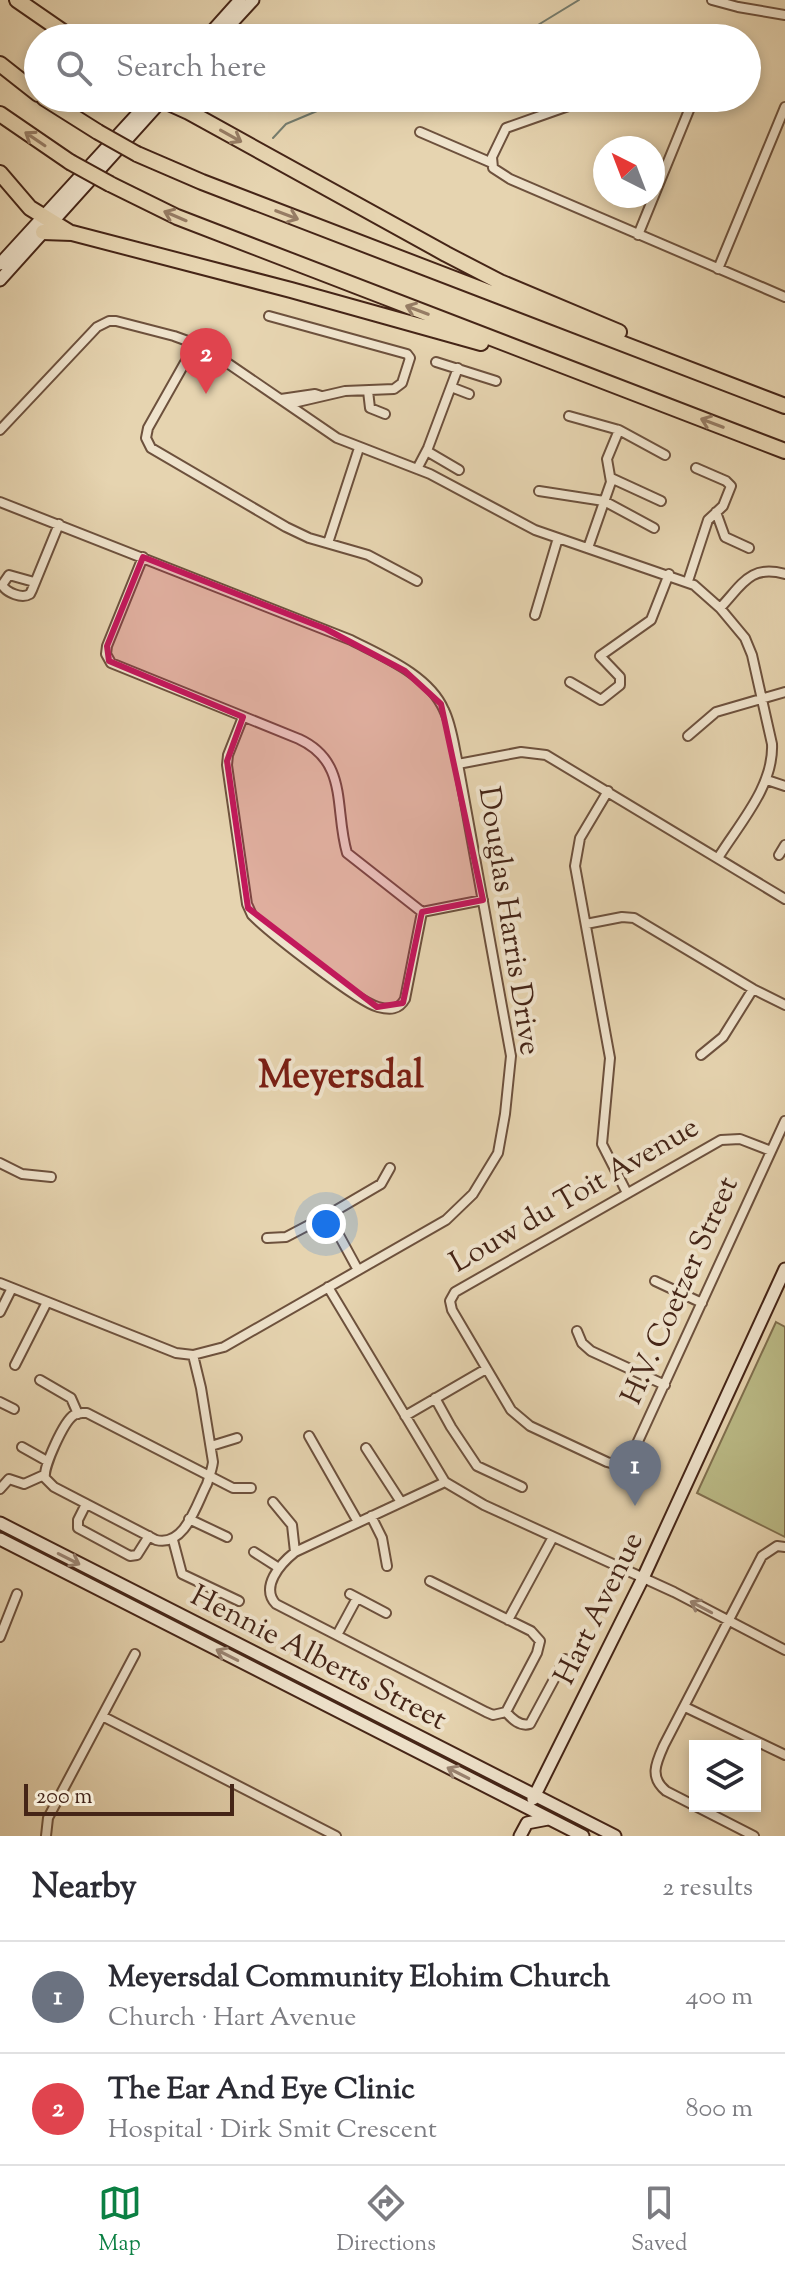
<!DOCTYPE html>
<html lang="en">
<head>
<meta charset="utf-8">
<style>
  :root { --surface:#fff; --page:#f2f2f3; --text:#2b2b33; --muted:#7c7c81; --line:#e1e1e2; --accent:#0b8043 }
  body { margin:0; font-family:"Sorts Mill Goudy",serif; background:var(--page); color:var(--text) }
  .controls { position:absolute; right:24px; bottom:24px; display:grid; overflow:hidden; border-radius:0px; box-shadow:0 4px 12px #0003 }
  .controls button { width:72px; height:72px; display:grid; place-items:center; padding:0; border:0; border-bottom:2px solid var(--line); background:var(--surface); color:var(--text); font:40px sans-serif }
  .compass { position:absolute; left:593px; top:136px; width:72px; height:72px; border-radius:50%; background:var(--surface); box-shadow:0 4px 12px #0003; rotate:318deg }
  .scale { position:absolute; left:24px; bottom:20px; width:210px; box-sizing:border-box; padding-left:8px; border:4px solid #452517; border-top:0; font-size:22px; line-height:28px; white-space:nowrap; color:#452517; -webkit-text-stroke:6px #efe3cc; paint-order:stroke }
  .you { position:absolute; left:326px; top:1224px; width:28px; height:28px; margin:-20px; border:6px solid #fff; border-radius:50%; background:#1a73e8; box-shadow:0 0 0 12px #1a73e833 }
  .badge { display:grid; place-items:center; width:52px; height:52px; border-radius:50%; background:var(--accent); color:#fff; font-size:26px; font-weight:700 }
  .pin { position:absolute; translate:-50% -66px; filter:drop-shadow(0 2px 4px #0008) }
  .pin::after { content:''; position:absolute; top:42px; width:28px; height:24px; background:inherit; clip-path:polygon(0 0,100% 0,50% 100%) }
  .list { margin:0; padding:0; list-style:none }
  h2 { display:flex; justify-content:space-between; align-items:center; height:104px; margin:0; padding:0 32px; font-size:34px }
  h2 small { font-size:26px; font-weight:400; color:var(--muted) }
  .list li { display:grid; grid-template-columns:52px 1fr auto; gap:24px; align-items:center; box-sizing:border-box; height:112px; padding:0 32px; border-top:2px solid var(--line) }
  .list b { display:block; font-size:30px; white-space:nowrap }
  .list p { margin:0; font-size:26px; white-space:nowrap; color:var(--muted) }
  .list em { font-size:26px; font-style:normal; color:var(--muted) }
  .icon { flex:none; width:44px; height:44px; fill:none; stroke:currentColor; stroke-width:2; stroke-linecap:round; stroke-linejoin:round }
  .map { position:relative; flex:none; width:785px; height:1836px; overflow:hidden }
  .search { position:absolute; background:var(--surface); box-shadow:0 4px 12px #0003; left:24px; right:24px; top:24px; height:88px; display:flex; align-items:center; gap:20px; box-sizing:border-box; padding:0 28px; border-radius:44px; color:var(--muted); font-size:30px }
  .sheet { height:328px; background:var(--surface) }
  nav { display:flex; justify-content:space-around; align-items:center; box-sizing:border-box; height:112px; border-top:2px solid var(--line); background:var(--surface); font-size:22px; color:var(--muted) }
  nav a { display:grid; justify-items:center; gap:4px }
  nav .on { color:var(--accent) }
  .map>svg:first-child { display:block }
  .green { fill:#bbbb87; stroke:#80704f; stroke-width:2 }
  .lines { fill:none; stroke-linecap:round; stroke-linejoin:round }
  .stream { stroke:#767d6e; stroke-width:2 }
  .street-casing { stroke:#6d513d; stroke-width:12 }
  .secondary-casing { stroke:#452517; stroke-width:15 }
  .highway-casing { stroke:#452517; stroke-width:18 }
  .street { stroke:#efe3cc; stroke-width:8 }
  .secondary { stroke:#efe3cc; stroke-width:11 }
  .highway { stroke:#e6d4b0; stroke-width:14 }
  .highway-bridge-casing { stroke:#452517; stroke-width:18; stroke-linecap:butt }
  .highway-bridge { stroke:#e6d4b0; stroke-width:14 }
  .oneway { stroke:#967c64 }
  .oneway2 { stroke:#9a8472 }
  .marked { fill:#c2185b; fill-opacity:0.2; stroke:#c2185b; stroke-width:6; stroke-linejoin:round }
  .labels { text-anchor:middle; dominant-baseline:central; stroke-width:8; stroke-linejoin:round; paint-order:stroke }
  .street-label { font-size:30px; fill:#452517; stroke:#efe3cc }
  .district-label { font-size:38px; font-weight:bold; fill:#7a1f14; stroke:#efe3cc }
</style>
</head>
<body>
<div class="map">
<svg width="785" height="1836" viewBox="0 0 785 1836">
  <rect width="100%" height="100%" fill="#e6d4b0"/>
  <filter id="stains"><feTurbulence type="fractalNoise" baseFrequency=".0025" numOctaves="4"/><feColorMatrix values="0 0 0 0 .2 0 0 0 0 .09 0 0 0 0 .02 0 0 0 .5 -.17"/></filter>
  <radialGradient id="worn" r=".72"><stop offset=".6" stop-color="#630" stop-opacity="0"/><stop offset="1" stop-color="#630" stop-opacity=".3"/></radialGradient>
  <path class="green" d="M776,1322l9,5v210l-88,-44z"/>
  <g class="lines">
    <path class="stream" d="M503,38l30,-10 46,-28
      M273,138l13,-14 62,-26"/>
    <defs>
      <path id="street" d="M712,0l26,7 47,8
        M591,98l-85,30 -14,29 1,11 17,11 275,118
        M420,132l72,31
        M638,235l56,-137
        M718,269l67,-162
        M269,316l138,38 3,4 -8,25 -8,6 -49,2 -56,13
        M196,343l-48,85 -2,10 5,10 135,79 23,11 59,17 49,26
        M436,362l60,19
        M451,387l18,7
        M368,391l2,17 15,6
        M281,399l34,-5 6,2
        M569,416l50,14 -12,29 4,23 -23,66
        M0,430l97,-103 12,-6h7l58,15 30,11 133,91 93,36 105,56 159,55 26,23 25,30 7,17 20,89c2,42 -33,80 -54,114
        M619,430l46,25
        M430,453l29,17
        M417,469l11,-21 30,-80
        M611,478l50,23
        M539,491l65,10 50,27
        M0,502l351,138c31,16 78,35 93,70 8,16 10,37 14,54l53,292 -6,58 -7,39 -25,41 -27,26 -222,127 -31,8 -17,-2 -176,-70
        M716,512l9,25 24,11
        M328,543l31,-95
        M143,557l-36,89 -1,8 5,9 188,76c50,23 35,70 48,114l75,59 61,-12
        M688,581l20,-61 15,-14 8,-20 -5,-5 -30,-13
        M34,582l-25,-7 -7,10c5,8 20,14 28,9l2,-4 27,-66
        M720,608c22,-23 30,-44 65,-34
        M535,615l23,-77
        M570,682l31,18 19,-15v-8l-20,-21 51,-36 18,-46
        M243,717l-15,38 -1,10 20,139 5,11c18,18 106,87 126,92 12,3 21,3 27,-8l17,-87
        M688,736l28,-24 69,-20
        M458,764l63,-12 25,3 239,144
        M767,780l18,6
        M608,791l-28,47 -5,28 35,192 -8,86 25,49
        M779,855l6,-10
        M586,924l36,-7 12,1 119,71 32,16
        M701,1055l22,-18 30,-48
        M771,1151l-31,-12 -19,1 -266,152 -5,9 2,9 59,100 19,16 77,36 11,3 11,-4 156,-340
        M0,1163l22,11 29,3
        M328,1215l53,-31 9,-16
        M267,1238l19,-1 42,-22 30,55
        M655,1281l47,22
        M328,1287l117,195 39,23 190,87 111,58
        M0,1312l12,-24
        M577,1331l5,12 9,8 74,34
        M193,1355l8,33 12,74c-1,8 -4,15 -6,22 -11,21 -22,63 -51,56l-102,-53 -9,-9c-2,-11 19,-57 29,-63 6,-3 7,-2 13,-2l146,75h18
        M15,1365l32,-63
        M40,1380l31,18 7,16
        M435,1398l16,29 26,39 45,21
        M0,1402l14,7
        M405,1416l81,-47
        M309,1436l49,86
        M211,1446l26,-8
        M22,1447l25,14
        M366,1448l35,54
        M0,1489l9,-10 15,5 20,-9
        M273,1502l19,23 3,27
        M86,1504l-8,16v8l52,28 7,-1 12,-19
        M371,1516l11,22 5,28
        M189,1519l38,18
        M173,1540l9,34 57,27
        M254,1552l25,16
        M430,1581l101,50 9,10 -3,12 -31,59 -13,3 -7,-3 -210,-108c-16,-17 4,-40 19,-52l150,-70
        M350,1594l36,19
        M508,1620l45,-83
        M337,1635l20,-37
        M0,1637l17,-43
        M685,1707l100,48
        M506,1712c6,7 14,15 24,12l35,-65
        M104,1717l232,119
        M46,1836l2,-18 87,-164
        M754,1836l-88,-45c-17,-14 -10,-28 -2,-46l98,-189 15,-10 8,1"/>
      <path id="secondary" d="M206,38l34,-38
        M218,38l35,-38
        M0,264l152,-166
        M0,280l164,-182
        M0,1523l615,313
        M0,1539l583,297
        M533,1799l110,-221 142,-309
        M520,1836l7,-13 21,-4"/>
      <path id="highway" d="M17,0l55,38
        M0,64l38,30
        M44,98l54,34
        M158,98l31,14 257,142 54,28 119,50
        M0,114l70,48
        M137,154l65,28 583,224
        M0,173l30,35 39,24
        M110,184l67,33 608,234
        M43,232l29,1 219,57 190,53"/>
    </defs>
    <use href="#street" class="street-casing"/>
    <use href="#secondary" class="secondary-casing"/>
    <use href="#highway" class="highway-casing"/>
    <use href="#street" class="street"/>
    <use href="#secondary" class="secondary"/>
    <use href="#highway" class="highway"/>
    <defs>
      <path id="highway-bridge" d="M98,132l39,22
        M70,162l40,22"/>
    </defs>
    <use href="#highway-bridge" class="highway-bridge-casing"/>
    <use href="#highway-bridge" class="highway-bridge"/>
  </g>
  <defs><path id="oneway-shaft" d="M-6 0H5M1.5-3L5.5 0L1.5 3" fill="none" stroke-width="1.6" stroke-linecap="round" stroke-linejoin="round" transform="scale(2)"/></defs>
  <g class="oneway">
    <use href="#oneway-shaft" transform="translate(231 136) rotate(29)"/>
    <use href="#oneway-shaft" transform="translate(35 139) rotate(-146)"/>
    <use href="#oneway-shaft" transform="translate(287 215) rotate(21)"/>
    <use href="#oneway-shaft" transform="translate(175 216) rotate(-157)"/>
    <use href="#oneway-shaft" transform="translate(417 310) rotate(-159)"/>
    <use href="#oneway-shaft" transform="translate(712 423) rotate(-159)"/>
  </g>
  <g class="oneway2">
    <use href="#oneway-shaft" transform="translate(69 1559) rotate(27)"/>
    <use href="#oneway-shaft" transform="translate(701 1607) rotate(-152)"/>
    <use href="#oneway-shaft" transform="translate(227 1655) rotate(-153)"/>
    <use href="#oneway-shaft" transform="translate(458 1773) rotate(-153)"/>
  </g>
  <path class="marked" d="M143,557l183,72 79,42 36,33 42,196 -61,12 -19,91 -26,4 -129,-99 -21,-147 16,-44 -134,-56 -2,-15z"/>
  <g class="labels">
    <g class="street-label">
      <text transform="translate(508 921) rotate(81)">Douglas Harris Drive</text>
      <text transform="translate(575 1196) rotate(-30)">Louw du Toit Avenue</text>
      <text transform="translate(681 1291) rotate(-66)">H.V. Coetzer Street</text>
      <text transform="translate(600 1609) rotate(-64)">Hart Avenue</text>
      <text transform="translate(318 1659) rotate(27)">Hennie Alberts Street</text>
    </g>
    <g class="district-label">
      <text x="341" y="1078">Meyersdal</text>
    </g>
  </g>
  <rect width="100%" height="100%" filter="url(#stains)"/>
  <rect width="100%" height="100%" fill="url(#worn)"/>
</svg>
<div class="controls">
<button><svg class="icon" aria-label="layers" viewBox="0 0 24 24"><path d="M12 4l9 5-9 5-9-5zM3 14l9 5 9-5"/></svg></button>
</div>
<svg class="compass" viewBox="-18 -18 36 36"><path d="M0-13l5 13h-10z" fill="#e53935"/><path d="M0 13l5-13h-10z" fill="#7c7c81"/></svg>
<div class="scale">200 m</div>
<div class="you"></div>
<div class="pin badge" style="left:635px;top:1506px;background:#6b7280">1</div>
<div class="pin badge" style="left:206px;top:394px;background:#e0444e">2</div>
<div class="search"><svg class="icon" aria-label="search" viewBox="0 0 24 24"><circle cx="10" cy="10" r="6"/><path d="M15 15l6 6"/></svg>Search here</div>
</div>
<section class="sheet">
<h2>Nearby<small>2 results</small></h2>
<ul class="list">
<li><span class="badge" style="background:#6b7280">1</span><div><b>Meyersdal Community Elohim Church</b><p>Church · Hart Avenue</p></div><em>400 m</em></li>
<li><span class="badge" style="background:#e0444e">2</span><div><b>The Ear And Eye Clinic</b><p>Hospital · Dirk Smit Crescent</p></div><em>800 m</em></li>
</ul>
</section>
<nav>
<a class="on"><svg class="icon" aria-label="map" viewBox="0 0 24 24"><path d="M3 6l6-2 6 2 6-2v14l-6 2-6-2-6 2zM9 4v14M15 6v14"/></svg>Map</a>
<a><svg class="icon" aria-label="directions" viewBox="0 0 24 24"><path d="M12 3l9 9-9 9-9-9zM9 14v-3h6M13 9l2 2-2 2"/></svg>Directions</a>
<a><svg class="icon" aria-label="saved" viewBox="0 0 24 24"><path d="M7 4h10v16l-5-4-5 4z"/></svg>Saved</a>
</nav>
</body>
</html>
